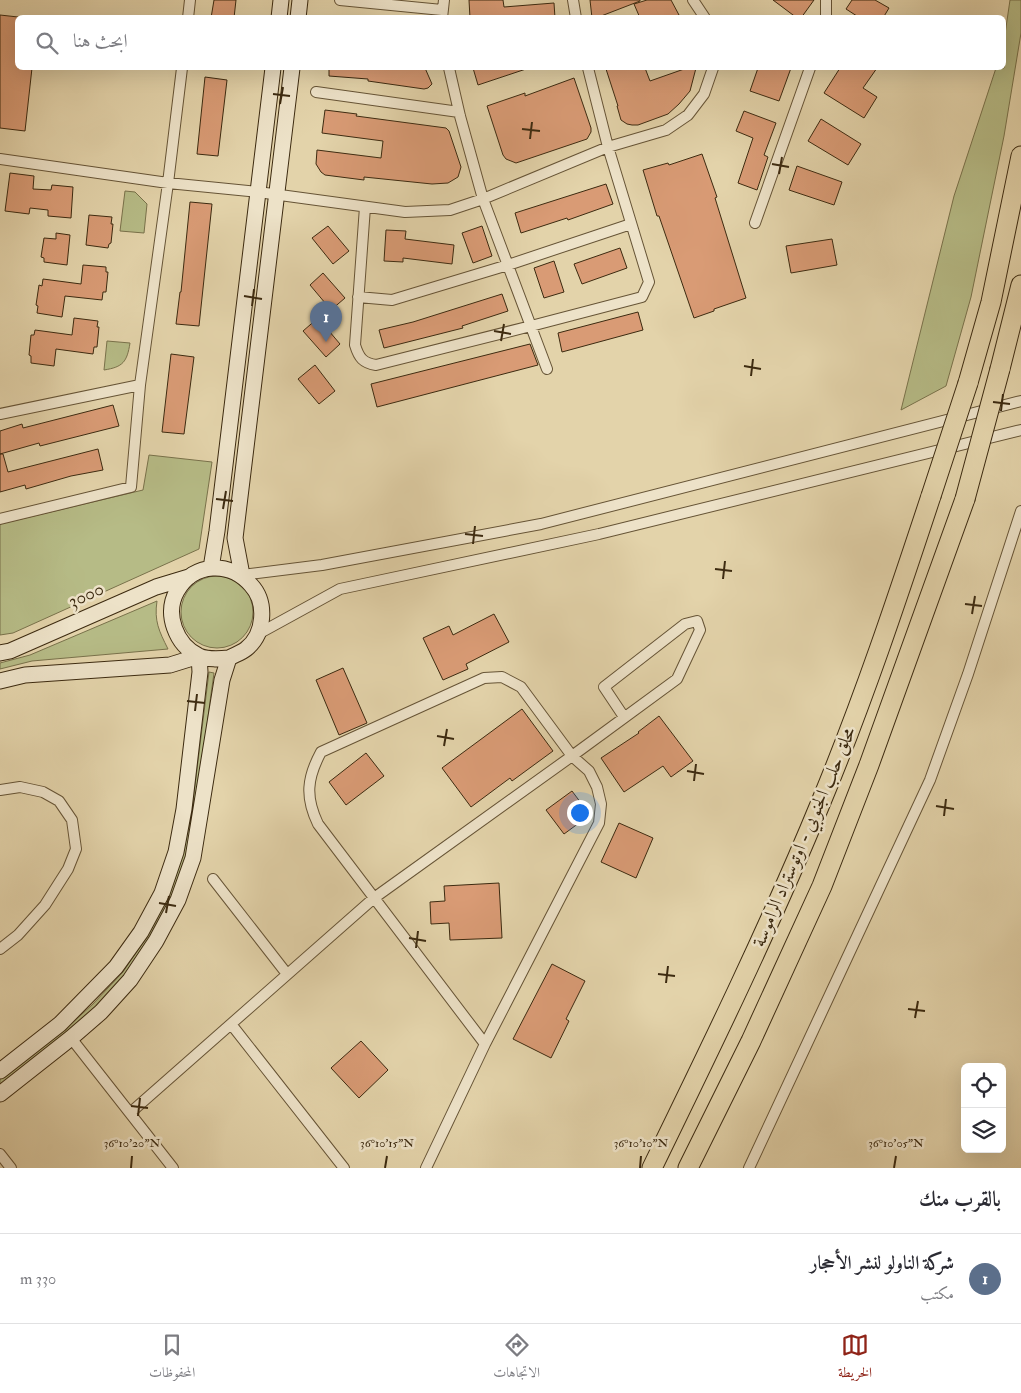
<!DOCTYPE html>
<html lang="ar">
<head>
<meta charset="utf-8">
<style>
  :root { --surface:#fff; --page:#f2f2f3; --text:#2b2b33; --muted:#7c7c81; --line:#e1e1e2; --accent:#8f2418 }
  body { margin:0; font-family:"IM FELL Double Pica",Amiri,serif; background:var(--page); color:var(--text); direction:rtl }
  .controls { position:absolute; right:15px; bottom:15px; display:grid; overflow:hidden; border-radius:8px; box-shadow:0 5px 20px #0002 }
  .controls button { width:45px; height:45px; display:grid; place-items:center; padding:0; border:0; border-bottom:1px solid var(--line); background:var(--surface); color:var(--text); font:25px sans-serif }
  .you { position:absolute; left:579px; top:812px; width:18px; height:18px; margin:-12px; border:4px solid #fff; border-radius:50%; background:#1a73e8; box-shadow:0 0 0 8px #1a73e833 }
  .badge { display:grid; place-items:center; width:32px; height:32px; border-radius:50%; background:var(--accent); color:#fff; font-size:16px; font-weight:700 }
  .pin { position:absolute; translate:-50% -41px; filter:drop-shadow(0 1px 2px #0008) }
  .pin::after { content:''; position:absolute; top:26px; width:18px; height:15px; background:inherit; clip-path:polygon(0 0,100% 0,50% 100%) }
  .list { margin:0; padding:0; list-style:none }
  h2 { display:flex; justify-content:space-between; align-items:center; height:65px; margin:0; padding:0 20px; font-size:21px }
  h2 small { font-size:16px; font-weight:400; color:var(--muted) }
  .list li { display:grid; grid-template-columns:32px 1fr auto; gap:15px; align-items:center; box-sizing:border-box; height:90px; padding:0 20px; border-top:1px solid var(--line) }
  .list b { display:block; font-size:19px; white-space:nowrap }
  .list p { margin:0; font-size:16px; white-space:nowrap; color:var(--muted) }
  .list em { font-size:16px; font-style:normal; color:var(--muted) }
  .icon { flex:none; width:28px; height:28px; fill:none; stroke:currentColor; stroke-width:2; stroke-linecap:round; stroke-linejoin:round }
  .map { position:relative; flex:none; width:1021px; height:1168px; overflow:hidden; direction:ltr }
  .search { position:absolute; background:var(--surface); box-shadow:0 5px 20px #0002; left:15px; right:15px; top:15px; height:55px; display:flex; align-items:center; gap:12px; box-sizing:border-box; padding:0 18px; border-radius:8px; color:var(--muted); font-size:19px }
  .sheet { height:155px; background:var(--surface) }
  nav { display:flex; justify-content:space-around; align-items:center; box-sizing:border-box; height:70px; border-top:1px solid var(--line); background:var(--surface); font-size:14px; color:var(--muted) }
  nav a { display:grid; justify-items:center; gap:2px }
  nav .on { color:var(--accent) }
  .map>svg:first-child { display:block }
  .green { fill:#b6bb86; stroke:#79724b }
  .building { fill:#d99b75; stroke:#3c2a10 }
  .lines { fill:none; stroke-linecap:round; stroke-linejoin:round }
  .street-casing { stroke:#665436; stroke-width:12 }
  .secondary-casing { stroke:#3c2a10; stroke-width:17 }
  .highway-casing { stroke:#3c2a10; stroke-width:21 }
  .street { stroke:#ede2c8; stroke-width:10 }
  .secondary { stroke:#ede2c8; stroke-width:15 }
  .highway { stroke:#e3d3aa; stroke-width:19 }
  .highway-bridge-casing { stroke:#3c2a10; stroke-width:21; stroke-linecap:butt }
  .highway-bridge { stroke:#e3d3aa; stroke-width:19 }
  .ticks { fill:none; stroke:#3c2a10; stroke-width:2 }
  .labels { text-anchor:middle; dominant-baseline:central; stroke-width:5; stroke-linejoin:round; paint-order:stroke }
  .street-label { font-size:19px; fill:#3c2a10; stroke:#ede2c8 }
  .ticks-label { font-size:12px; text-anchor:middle; fill:#3c2a10; stroke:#ede2c8; stroke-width:5; stroke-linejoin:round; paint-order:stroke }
</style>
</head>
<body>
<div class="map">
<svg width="1021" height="1168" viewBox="0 0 1021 1168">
  <rect width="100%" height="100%" fill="#e3d3aa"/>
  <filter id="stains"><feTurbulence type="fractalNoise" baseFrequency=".004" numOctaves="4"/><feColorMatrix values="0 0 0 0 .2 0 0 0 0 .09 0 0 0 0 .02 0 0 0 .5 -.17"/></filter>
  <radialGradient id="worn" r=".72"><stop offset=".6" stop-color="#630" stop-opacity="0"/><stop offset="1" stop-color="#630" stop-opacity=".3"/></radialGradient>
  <path class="green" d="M1010,0h11v33l-17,103 -33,161 -25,89 -45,24 53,-214 42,-128h8v-27z
    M125,191l10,1 12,12 -3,29 -24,-2z
    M107,341l23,2c-3,19 -7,24 -26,27z
    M149,455l63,7 -13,87 -186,84 -13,2v-111l143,-34z
    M181 612a36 36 0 1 1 72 0a36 36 0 1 1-72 0Z
    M157,601c-3,20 2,30 11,48l-136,12 -32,8v-6l30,-8z
    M209,672l5,1c-5,34 -9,68 -13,102 -4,27 -7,56 -15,82 -12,42 -32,84 -60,118 -34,44 -83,76 -126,110v-6l72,-56 21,-19 30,-32 24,-36 36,-82 9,-44z"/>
  <path class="building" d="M214,0h22l-2,18h-23z
    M469,0h34l1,7 50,-4 1,15h-85z
    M590,0h50v1l-44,17h-4z
    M647,0h24l8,15 -7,3h-32l-6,-14z
    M773,0h41l-13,18h-4z
    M852,0h23l14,8 -6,10h-23l-14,-9z
    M0,15l18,2v51h14l-7,63 -25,-3z
    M329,68h96l7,16 -4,4 -4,1 -56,-8v-2l-39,-3z
    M473,68h53v1l-48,16z
    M610,68h35l5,13 37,-13h9l-6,23 -11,13 -11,10 -30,11h-6l-5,-1 -6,-4 -4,-14h1l-12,-37z
    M758,68h33l-12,33 -29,-10z
    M840,68h37l-14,20 14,9 -13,21 -40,-25z
    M205,77l22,3 -9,76 -21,-2z
    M574,78l17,50v4l-4,7 -71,24 -10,-4 -3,-4 -16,-49 38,-13v3z
    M325,110l32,4 -1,2 90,12 3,3 12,36 -3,10 -10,6 -16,1 -68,-7v3l-39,-5 -4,-3 -5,-8 1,-14 64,8 2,-17 -61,-8z
    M744,111l32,12 -12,32 4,2 -11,33 -19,-7 15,-45 -17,-7z
    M821,119l40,25 -13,21 -40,-24z
    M702,154l15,43 -2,1 31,100 -32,11v2l-20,7 -35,-102h-2l-14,-46 25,-7 1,2z
    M797,166l45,16 -8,23 -45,-15z
    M10,173l24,3 -1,13 18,1 1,-5 21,2 -2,31 -23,-2v-6l-18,-2 -1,6 -24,-3z
    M606,184l7,20 -45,16 -1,-2 -46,15 -6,-20z
    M190,202l22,2 -13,122 -23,-2 4,-32h1z
    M89,215l23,2 -1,7h2l-2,19 -2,1 -1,4 -22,-3z
    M328,226l21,25 -16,13 -21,-26z
    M482,226l10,30 -19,7 -11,-30z
    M386,230l20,1 -1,8 49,6 -2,19 -49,-6v4l-19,-1z
    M56,233l14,2 -3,30 -23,-3v-4l-3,-1 3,-19 12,1z
    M832,239l5,26 -46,8 -5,-27z
    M620,248l7,20 -45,16 -8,-20z
    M554,261l10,31 -20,6 -10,-30z
    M83,265l23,2v5h2l-2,20h-3l-1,8 -37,-4 -3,21 -25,-4 1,-7 -2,-1 3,-20 3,1 1,-7 38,5z
    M323,273l22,25 -14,12 -21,-25z
    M502,294l6,17 -46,15 1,2 -79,20 -5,-18 34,-8z
    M638,312l5,18 -81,22 -4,-19z
    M74,318l24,3 -1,6h2l-2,20h-3l-1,7 -37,-5 -2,17 -23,-3v-7l-2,-1 2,-20h3l1,-5 37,5z
    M318,318l22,26 -14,13 -23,-26z
    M530,344l8,21 -161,42 -6,-23z
    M171,354l23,3 -10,77 -22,-2z
    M315,365l20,26 -16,13 -21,-25z
    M113,405l6,21 -79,20 -1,-3 -39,11v-23l22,-7 1,4z
    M98,449l5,21 -32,6 -45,13 -1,-4 -25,7v-38h3l5,18z
    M494,614l15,28 -43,22 2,5 -25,11 -20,-42 26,-12 4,9z
    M343,668l24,55 -28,12 -23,-55z
    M522,709l31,42 -41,30 -2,-3 -39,29 -29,-39z
    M659,716l34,45 -22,16 -8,-11 -39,26 -23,-34 38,-25 -1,-1z
    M366,753l18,23 -38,29 -17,-23z
    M572,791l18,24 -26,19 -18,-24z
    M619,823l34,15 -17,40 -35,-16z
    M499,883l3,55 -52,2 -1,-17 -18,1 -1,-22 15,-1 -1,-15z
    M552,964l33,17 -19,38 3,2 -18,37 -38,-19z
    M361,1041l27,29 -29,28 -28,-30z"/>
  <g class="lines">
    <defs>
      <path id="street" d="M340,0l102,10
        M573,0l3,18
        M693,0l12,18
        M826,0v18
        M188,18l2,-18
        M442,18l2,-18
        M449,68l11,48 23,83 64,170
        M316,92l143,20
        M0,159l168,24 90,9 147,20 45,-2 33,-11 125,-52 58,-17 22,-15 16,-21 9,-26
        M365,207l-10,138c4,13 8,18 21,20l155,-39 111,-29 7,-15 -41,-135 -20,-79
        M755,223l55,-155
        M358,297l34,3 116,-35 123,-41
        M0,414l140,-29
        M0,519l131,-32 9,-102 28,-202 14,-115
        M242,575l80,-10 219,-41 480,-123
        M258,634l82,-45 259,-55 422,-104
        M0,790l20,-3 23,5 16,9 13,19 4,29 -8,20 -23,36 -27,30 -18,14
        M213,879l74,95
        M231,1024l113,144
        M71,1038l102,130
        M130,1113l244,-215 198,-142 105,-77 23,-49 -3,-9 -12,3 -81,63 20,30
        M0,1154l11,14
        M426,1168l59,-124 114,-221 2,-19 -4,-17 -8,-16 -17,-15 -51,-69 -19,-10 -18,1 -163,74c-14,26 -16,45 -3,72l167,220
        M749,1168l181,-388 38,-106 53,-163"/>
      <path id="secondary" d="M279,18l2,-18
        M298,18l2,-18
        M211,568l6,-37 56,-463
        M242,575l-7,-37 57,-470
        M0,653l10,-2 146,-64 33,-10
        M0,681l25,-6 145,-10 29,-9 1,16 -16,137 -8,43 -14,41 -21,39 -25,35 -56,57 -60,47
        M0,1094l71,-56 30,-26 29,-32 26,-39 22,-41 15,-42 29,-178 7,-22c5,-3 12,-5 17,-9 19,-15 21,-47 5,-64 -21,-24 -57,-23 -74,6 -13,23 -1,54 22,65 9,4 20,3 30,2"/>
      <path id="highway" d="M1000,369l21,-84
        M968,383l23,-81 30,-146
        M652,1168c59,-121 118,-242 169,-366 42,-101 76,-203 110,-306
        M688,1168l63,-127 71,-155 47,-121 96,-266"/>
    </defs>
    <use href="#street" class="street-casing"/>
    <use href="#secondary" class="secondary-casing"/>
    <use href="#highway" class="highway-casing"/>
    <use href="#street" class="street"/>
    <use href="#secondary" class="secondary"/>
    <use href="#highway" class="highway"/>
    <defs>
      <path id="highway-bridge" d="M931,496l37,-113
        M965,499l35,-130"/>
    </defs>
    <use href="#highway-bridge" class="highway-bridge-casing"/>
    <use href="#highway-bridge" class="highway-bridge"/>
  </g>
  <path class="ticks" d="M273,94l17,2M280,104l3,-17M522,129l18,2M530,139l2,-17M772,164l17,3M779,174l3,-17M244,296l18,3M252,306l2,-17M494,331l17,3M501,341l3,-17M744,366l17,3M751,376l2,-17M993,402l17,2M1001,411l2,-17M216,499l17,2M223,509l3,-18M465,534l18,2M473,544l2,-18M715,569l17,2M723,579l2,-18M965,604l17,2M972,614l3,-18M187,701l18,2M195,711l2,-17M437,736l17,3M444,746l3,-17M687,771l17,3M694,781l2,-17M936,806l18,3M944,816l2,-17M159,903l17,3M166,913l3,-17M409,938l17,3M416,948l2,-17M658,974l17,2M666,983l2,-17M908,1009l17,2M915,1018l3,-17M131,1106l17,2M138,1116l2,-18M131,1168l1,-12M385,1168l2,-12M640,1168l1,-12M894,1168l2,-12"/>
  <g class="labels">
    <g class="street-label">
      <text transform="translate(86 595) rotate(-24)">3000</text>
      <text transform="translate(804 837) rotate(-67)">محلق حلب الجنوبي - اوتوستراد الراموسة</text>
    </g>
  </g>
  <g class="ticks-label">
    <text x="132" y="1147">36°10'20"N</text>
    <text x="387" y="1147">36°10'15"N</text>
    <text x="641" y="1147">36°10'10"N</text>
    <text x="896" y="1147">36°10'05"N</text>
  </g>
  <rect width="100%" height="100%" filter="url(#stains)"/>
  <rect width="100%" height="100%" fill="url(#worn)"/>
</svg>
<div class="controls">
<button><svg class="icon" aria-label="locate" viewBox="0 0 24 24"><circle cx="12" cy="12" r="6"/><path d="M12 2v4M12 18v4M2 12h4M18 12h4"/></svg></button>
<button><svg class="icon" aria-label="layers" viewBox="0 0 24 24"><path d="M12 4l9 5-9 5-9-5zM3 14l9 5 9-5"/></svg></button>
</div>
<div class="you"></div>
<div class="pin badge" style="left:326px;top:342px;background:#5c6f8a">1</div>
<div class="search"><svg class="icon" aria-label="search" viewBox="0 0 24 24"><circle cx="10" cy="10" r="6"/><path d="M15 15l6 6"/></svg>ابحث هنا</div>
</div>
<section class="sheet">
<h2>بالقرب منك<small></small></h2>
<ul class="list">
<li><span class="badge" style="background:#5c6f8a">1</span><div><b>شركة الناولو لنشر الأحجار</b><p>مكتب</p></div><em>330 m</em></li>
</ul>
</section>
<nav>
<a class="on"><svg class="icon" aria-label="map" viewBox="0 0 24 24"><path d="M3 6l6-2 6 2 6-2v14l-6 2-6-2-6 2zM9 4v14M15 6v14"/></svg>الخريطة</a>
<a><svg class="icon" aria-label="directions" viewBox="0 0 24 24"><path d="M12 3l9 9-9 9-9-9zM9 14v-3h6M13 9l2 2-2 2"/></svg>الاتجاهات</a>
<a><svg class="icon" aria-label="saved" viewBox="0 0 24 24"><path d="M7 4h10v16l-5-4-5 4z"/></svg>المحفوظات</a>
</nav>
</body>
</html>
